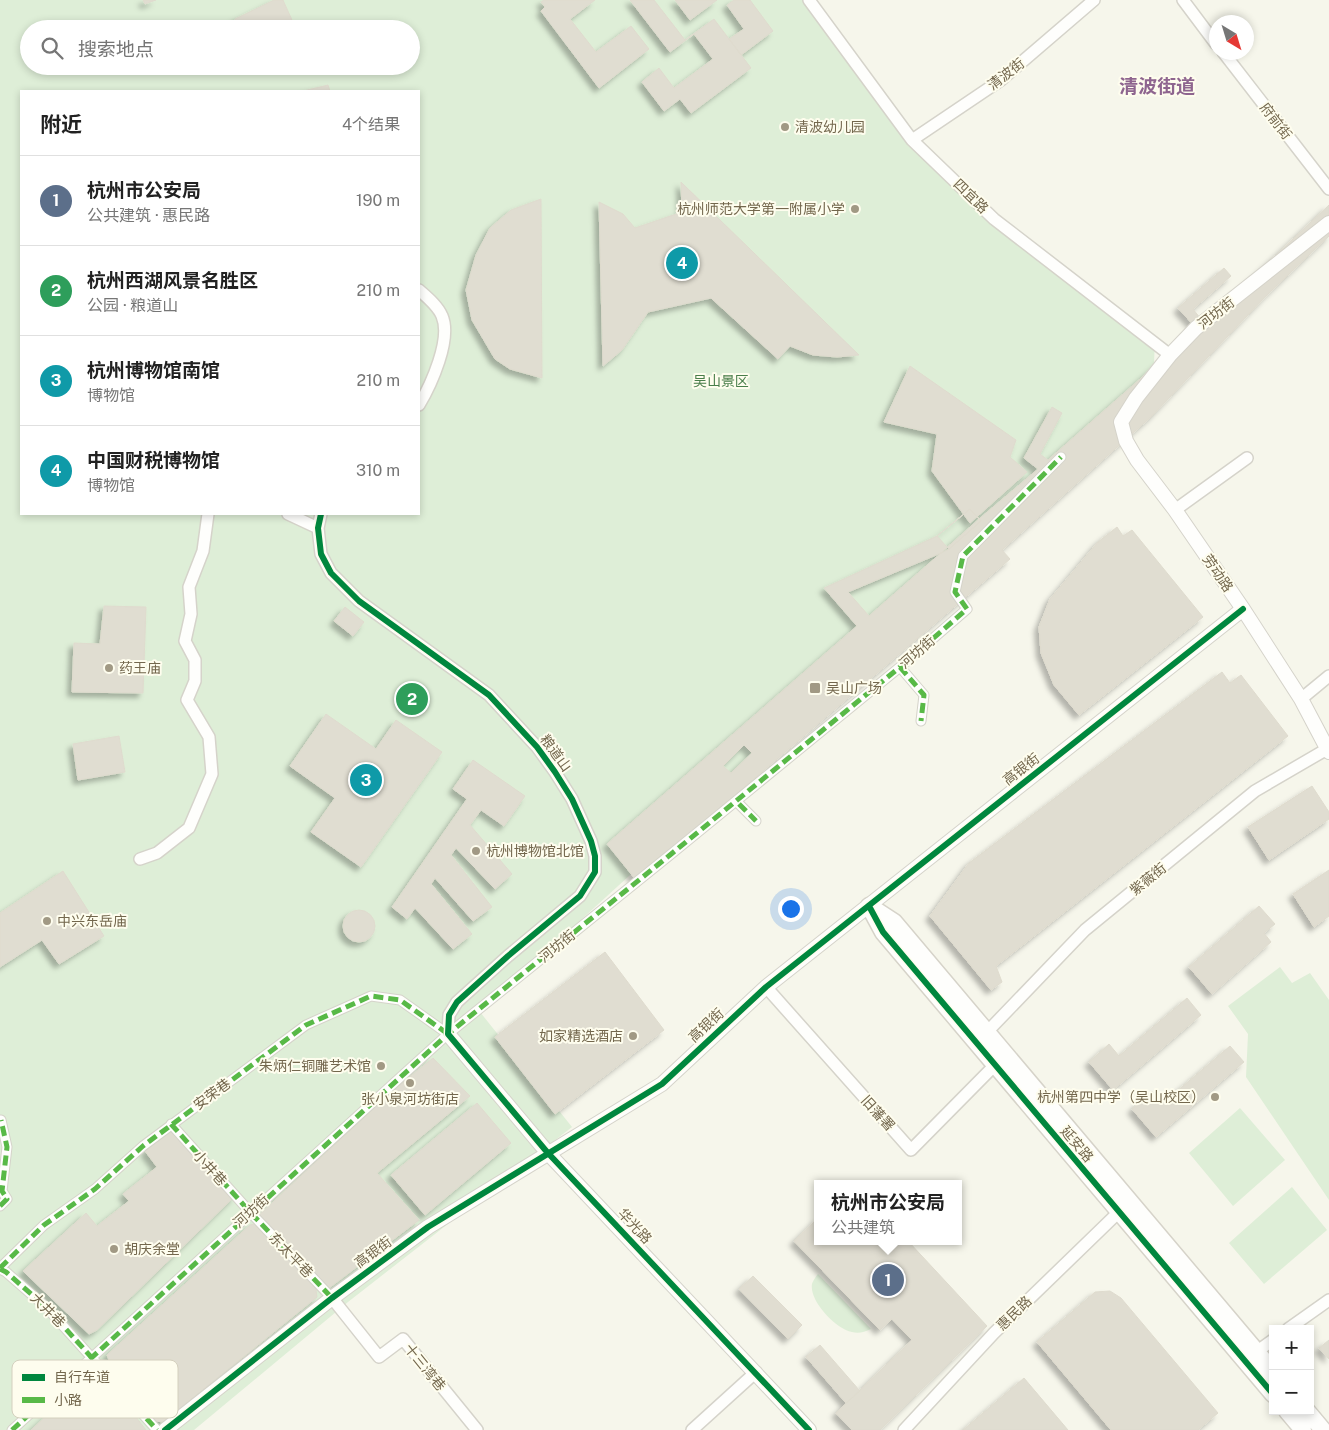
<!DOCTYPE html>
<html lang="zh">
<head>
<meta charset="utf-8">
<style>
  :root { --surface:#fff; --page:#f2f2f2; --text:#222; --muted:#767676; --line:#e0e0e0; --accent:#5b584e }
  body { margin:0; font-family:"Public Sans","Noto Sans SC",sans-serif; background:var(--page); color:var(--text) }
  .controls { position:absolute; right:15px; bottom:15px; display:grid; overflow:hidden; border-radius:0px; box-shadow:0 2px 8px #0003 }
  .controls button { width:45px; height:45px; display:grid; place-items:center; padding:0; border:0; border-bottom:1px solid var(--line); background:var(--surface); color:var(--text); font:25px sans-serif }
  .compass { position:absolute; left:1209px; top:15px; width:45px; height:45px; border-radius:50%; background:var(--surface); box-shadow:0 2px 8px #0003; rotate:142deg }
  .you { position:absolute; left:790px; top:908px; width:18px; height:18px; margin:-12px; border:4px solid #fff; border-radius:50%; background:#1a73e8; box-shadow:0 0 0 8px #1a73e833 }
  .badge { display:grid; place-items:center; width:32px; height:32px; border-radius:50%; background:var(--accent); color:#fff; font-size:16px; font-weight:700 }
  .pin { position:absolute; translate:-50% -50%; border:2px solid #fff; box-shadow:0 1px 5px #0006 }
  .popup { position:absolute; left:814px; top:1180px; width:148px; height:65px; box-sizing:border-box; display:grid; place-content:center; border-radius:0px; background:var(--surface); filter:drop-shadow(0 1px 4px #0005); font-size:16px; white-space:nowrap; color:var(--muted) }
  .popup b { font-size:19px; color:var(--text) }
  .popup::after { content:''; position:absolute; left:50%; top:100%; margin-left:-10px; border:10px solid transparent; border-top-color:var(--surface) }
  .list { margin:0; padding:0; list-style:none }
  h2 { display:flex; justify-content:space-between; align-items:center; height:65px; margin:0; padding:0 20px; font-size:21px }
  h2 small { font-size:16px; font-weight:400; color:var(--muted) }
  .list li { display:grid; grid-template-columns:32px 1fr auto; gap:15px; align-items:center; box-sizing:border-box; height:90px; padding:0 20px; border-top:1px solid var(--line) }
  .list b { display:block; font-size:19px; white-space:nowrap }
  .list p { margin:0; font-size:16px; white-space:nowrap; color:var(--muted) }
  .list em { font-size:16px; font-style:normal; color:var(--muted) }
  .icon { flex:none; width:28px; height:28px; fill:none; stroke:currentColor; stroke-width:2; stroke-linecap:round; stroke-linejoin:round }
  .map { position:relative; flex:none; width:1329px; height:1430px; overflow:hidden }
  .search { position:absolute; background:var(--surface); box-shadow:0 2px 8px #0003; left:20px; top:20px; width:400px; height:55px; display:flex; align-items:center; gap:12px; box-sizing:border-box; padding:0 18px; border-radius:28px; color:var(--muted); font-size:19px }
  .panel { position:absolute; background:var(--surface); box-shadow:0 2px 8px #0003; left:20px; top:90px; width:400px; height:425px; border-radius:0px }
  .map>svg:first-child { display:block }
  .green { fill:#deeed7; fill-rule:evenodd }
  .building { fill:#e0ddd1; stroke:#dfdbce; fill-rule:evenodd; filter:url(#shadow) }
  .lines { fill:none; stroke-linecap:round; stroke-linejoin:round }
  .pedestrian-casing { stroke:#d5d3ca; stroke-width:11 }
  .minor-casing { stroke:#d5d3ca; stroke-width:14 }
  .tertiary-casing { stroke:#d5d3ca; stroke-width:16 }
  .secondary-casing { stroke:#d6d3c9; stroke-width:19 }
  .pedestrian { stroke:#fefefc; stroke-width:9 }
  .minor { stroke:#fefefc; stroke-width:11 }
  .tertiary { stroke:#fefefc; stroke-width:14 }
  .secondary { stroke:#fefefc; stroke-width:16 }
  .quiet { stroke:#58b947; stroke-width:5; stroke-dasharray:10 5; stroke-linecap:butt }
  .cycleway-casing { stroke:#fefdee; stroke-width:9 }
  .cycleway { stroke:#00873e; stroke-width:6 }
  .poi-dot { fill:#a19984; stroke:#fefdee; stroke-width:2 }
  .labels { text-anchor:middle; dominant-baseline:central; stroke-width:4; stroke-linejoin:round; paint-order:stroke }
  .street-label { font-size:14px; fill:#73674d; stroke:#fefdee }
  .poi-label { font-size:14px; fill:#73674d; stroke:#fefdee; text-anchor:start }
  .park-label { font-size:14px; fill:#497e4a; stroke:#fefdee }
  .district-label { font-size:19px; font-weight:bold; fill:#8e658f; stroke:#fefdee }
  .key { fill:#fefdee; stroke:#d4d0be; stroke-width:1 }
  .key-label { font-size:14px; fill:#73674d }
</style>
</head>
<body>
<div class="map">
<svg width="1329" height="1430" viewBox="0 0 1329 1430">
  <defs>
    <filter id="shadow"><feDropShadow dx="-4.5" dy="4.5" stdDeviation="2.5" flood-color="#0004"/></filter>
  </defs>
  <rect width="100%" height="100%" fill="#f6f6eb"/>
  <path class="green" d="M0,0h812l141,187 202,154 -1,22 -146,167 -528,482 92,115 -224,175 -154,128h-194zM29,29h382v37h-382zM21,91h398v423h-398z
    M1280,967l12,16 18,-10 19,27v200l-83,-123 2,-43 -20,-28z
    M1240,1108l45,52 -52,46 -44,-53z
    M1292,1187l35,43 -63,54 -35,-41z
    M818,1274l53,55c-7,3 -12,5 -19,3 -16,-3 -43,-31 -40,-48 1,-3 4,-8 6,-10z"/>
  <path class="building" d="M143,0h13l-11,4z
    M274,0h9l13,29h-57l-4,-10z
    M544,0h51l-25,19 26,33 35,-26 18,23 -50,39 -58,-77 4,-4 -4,-5z
    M630,0h24l31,40 29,-21 37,49 -60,45 -11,-14 -16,12 -22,-29 17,-14 15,20 39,-29 -19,-25 -24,18z
    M675,0h42l-27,20z
    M734,0h16l23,31 -32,24 -12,-16 15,-10 -17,-24z
    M328,85l2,6h-27z
    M681,182l178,173 -22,2 -24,-2 -23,-9 -12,13 -67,-61 -63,14 -26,38 -19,16 -4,-164 24,12 12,14 47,-16z
    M541,199l1,179 -32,-9 -15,-10 -23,-39 -6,-30 10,-35 14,-27 21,-18z
    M1329,205v31l-62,59 -115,121 -150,134 8,9 -374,321 -29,-36 250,-218 -33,-38 113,-52 33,-27 9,10 59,-50 -14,-11 28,-51 10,6 -22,41 8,6 149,-131 -19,-21 46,-40 7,8 -38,33 11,14zM979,519l2,2 -32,28 -8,4zM941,553l-72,63 -21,-24z
    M910,366l106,74 -6,17 17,15 -57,51 -38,-52 5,-37 -53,-12z
    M970,509l11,12 -32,28 -12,-13z
    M1117,527l6,9 9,-6 71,87 -124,98 -25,-30 -13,-32 -2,-26 11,-28 48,-57z
    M104,606l42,1 -3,86 -71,-1 2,-49 26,1z
    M345,607l19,15 -11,14 -19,-15z
    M1222,672l8,11 11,-8 47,61 -292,230 6,16 -11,8 -61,-74 39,-53z
    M326,714l50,35 20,-29 46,32 -81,115 -50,-35 24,-34 -45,-32z
    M119,736l6,36 -47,8 -5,-36z
    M744,745l8,8 -21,20 -8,-7z
    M473,760l52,36 -21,30 -23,-16 -11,15 42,49 -17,15 -39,-41 -5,7 41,52 -19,14 -38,-43 -4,6 41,50 -19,15 -38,-41 -8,11 -15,-12 75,-108 -14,-10z
    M1312,786l17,26v7l-60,41 -21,-33z
    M1329,870v46l-15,11 -21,-33z
    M63,871l41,65 -45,28 -17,-24 -42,27v-54z
    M1259,906l16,18 -11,9 7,9 -59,52 -23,-27z
    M343 926a16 16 0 1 1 32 0a16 16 0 1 1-32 0Z
    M605,952l59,78 -109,84 -60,-77z
    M1187,998l14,17 -88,75 -24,-28 20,-18 10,12z
    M1230,1046l14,16 -88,75 -24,-28 20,-18 11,12z
    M433,1058l37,38 -93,77 42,47 -90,68 -70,-73 136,-126z
    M477,1103l34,40 -86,72 -34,-40z
    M173,1129l62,67 -138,134 -8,4 -66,-63 63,-58 11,13 32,-25 -6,-7 34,-27 -12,-16z
    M818,1218v23h90l79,85 -107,104h-28l-16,-17 76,-73 -20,-21 -12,11 -86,-89z
    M254,1224l62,65 1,8 -154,125 -7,-1 -47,-61 -2,-5 143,-130z
    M753,1276l49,49 -14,14 -49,-50z
    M1110,1291l11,7 97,115 -20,17h-87l-74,-88 58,-50z
    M1329,1340v19l-10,-11z
    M820,1345l40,46 -14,12 -40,-46z
    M94,1372l11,5 41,53h-115z
    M1024,1378l44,52h-105z"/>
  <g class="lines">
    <defs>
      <path id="pedestrian" d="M900,667l24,28 -3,26
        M739,804l17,17
        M171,1124l79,88 82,86
        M0,1206l7,-7 -5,-8 5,-44 -6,-27
        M0,1268l44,-43 51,-36 48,-43 163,-121 65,-29 29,4 48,34
        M0,1269l6,3 40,35 111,123
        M12,1430l436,-396 222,-179 230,-188 67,-58 -12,-17 8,-36 98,-99"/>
      <path id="minor" d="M809,0l103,140 82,79 176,136
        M1183,0l33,44
        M1223,52l106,137
        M912,140l89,-60 93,-80
        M419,290c8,7 19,16 23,26 10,23 -11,69 -23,89
        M1175,510l72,-52
        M288,514l30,14
        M321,514l-3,14 3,26 10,19 28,28 130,94 48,52 18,25 17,27 19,42 4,15v16l-15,24 -72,60 -51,46 -8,13 -1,19
        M1301,699l28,-23
        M140,859l17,-6 32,-25 23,-54 -3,-37 -22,-37 8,-19v-21l-10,-19 6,-27 -2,-27 14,-36 5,-37
        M766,987l145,163 83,-84
        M987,1032l98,-102 170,-139 72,-42
        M332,1298l47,59 24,-18 74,91
        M1288,1329l41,-29
        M1252,1355l21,-15
        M692,1430l64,-58
        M904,1430l90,-97 130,-126"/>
      <path id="tertiary" d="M1329,223l-133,105 -26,27 -34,43 -15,24 5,19 11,19 38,50 68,99 58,90 28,53
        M448,1034l99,118 262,278
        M165,1430l167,-132 96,-71 234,-143 104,-97 477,-378"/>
      <path id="secondary" d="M869,906l14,26 390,462
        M871,907l23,15 379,449
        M1287,1411l16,19
        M1307,1411l16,19"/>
    </defs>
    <use href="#pedestrian" class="pedestrian-casing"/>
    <use href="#minor" class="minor-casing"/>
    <use href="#tertiary" class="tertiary-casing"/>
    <use href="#secondary" class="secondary-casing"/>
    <use href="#pedestrian" class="pedestrian"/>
    <use href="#minor" class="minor"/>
    <use href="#tertiary" class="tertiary"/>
    <use href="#secondary" class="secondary"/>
    <path class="quiet" d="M900,667l24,28 -3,26
      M739,804l17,17
      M171,1124l79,88 82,86
      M0,1206l7,-7 -5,-8 5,-44 -6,-27
      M0,1268l44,-43 51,-36 48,-43 163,-121 65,-29 29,4 48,34
      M0,1269l6,3 40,35 111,123
      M12,1430l436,-396 222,-179 230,-188 67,-58 -12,-17 8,-36 98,-99"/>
    <defs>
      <path id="cycleway" d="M321,514l-3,14 3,26 10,19 28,28 130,94 48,52 18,25 17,27 19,42 4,15v16l-15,24 -72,60 -51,46 -8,13 -1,19 99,118 262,278
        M869,906l14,26 390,462
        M165,1430l167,-132 96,-71 234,-143 104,-97 477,-378"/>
    </defs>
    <use href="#cycleway" class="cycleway-casing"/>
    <use href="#cycleway" class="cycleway"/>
  </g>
  <g class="poi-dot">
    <circle cx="785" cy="127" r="5"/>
    <circle cx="855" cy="209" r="5"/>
    <circle cx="109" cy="668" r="5"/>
    <rect x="809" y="682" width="12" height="12" rx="2.5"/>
    <circle cx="476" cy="851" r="5"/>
    <circle cx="47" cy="921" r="5"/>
    <circle cx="633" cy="1036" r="5"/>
    <circle cx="381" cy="1066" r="5"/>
    <circle cx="410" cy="1083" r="5"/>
    <circle cx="1215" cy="1097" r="5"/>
    <circle cx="114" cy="1249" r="5"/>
  </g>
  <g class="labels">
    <g class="street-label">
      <text transform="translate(1006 74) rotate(-38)">清波街</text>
      <text transform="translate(1276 121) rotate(52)">府前街</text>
      <text transform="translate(971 196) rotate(44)">四宜路</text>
      <text transform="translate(1216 313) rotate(-38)">河坊街</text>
      <text transform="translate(1218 573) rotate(56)">劳动路</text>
      <text transform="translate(917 652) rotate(-41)">河坊街</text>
      <text transform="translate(556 753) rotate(54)">粮道山</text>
      <text transform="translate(1021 769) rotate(-38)">高银街</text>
      <text transform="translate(1148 879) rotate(-39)">紫薇街</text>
      <text transform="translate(557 946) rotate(-39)">河坊街</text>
      <text transform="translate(706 1025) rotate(-43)">高银街</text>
      <text transform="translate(212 1094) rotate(-36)">安荣巷</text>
      <text transform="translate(878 1113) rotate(48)">旧藩署</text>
      <text transform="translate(1077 1144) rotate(50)">延安路</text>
      <text transform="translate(210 1168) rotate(48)">小井巷</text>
      <text transform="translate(251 1211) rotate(-42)">河坊街</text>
      <text transform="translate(635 1226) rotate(47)">华光路</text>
      <text transform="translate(373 1252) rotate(-36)">高银街</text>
      <text transform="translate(291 1255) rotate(46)">东太平巷</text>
      <text transform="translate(48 1310) rotate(45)">大井巷</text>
      <text transform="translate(1014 1313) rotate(-44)">惠民路</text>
      <text transform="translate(425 1367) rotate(51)">十三湾巷</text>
    </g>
    <g class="poi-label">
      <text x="795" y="127">清波幼儿园</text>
      <text x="845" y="209" text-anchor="end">杭州师范大学第一附属小学</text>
      <text x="119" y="668">药王庙</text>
      <text x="826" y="688">吴山广场</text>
      <text x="486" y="851">杭州博物馆北馆</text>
      <text x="57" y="921">中兴东岳庙</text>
      <text x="623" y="1036" text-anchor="end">如家精选酒店</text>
      <text x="371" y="1066" text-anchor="end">朱炳仁铜雕艺术馆</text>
      <text x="1205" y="1097" text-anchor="end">杭州第四中学（吴山校区）</text>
      <text x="410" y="1099" text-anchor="middle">张小泉河坊街店</text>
      <text x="124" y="1249">胡庆余堂</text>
    </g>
    <g class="park-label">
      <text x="721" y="381">吴山景区</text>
    </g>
    <g class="district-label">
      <text x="1157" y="86">清波街道</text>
    </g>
  </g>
  <rect x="12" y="1360" width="166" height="58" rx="8" class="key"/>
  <rect x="22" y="1374" width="23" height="7" fill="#00873e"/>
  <rect x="22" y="1397" width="23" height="6" fill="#58b947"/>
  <g class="key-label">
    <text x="54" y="1382">自行车道</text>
    <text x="54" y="1405">小路</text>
  </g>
</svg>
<div class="controls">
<button>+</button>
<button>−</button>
</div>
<svg class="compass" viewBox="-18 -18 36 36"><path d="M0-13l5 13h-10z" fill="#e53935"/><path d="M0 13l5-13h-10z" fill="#767676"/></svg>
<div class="you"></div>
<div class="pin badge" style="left:888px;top:1280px;background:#5c6f8a">1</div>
<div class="popup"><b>杭州市公安局</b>公共建筑</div>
<div class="pin badge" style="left:412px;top:699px;background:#2e9e5b">2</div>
<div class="pin badge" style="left:366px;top:780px;background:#0f9aa8">3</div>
<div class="pin badge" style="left:682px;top:263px;background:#0f9aa8">4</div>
<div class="search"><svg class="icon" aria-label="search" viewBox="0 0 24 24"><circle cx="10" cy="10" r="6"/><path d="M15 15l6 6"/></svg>搜索地点</div>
<section class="panel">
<h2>附近<small>4个结果</small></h2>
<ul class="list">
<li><span class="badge" style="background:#5c6f8a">1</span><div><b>杭州市公安局</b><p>公共建筑 · 惠民路</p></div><em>190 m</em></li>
<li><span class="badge" style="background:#2e9e5b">2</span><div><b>杭州西湖风景名胜区</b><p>公园 · 粮道山</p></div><em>210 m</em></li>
<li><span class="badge" style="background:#0f9aa8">3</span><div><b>杭州博物馆南馆</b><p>博物馆</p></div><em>210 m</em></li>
<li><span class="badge" style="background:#0f9aa8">4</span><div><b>中国财税博物馆</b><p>博物馆</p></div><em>310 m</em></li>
</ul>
</section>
</div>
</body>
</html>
